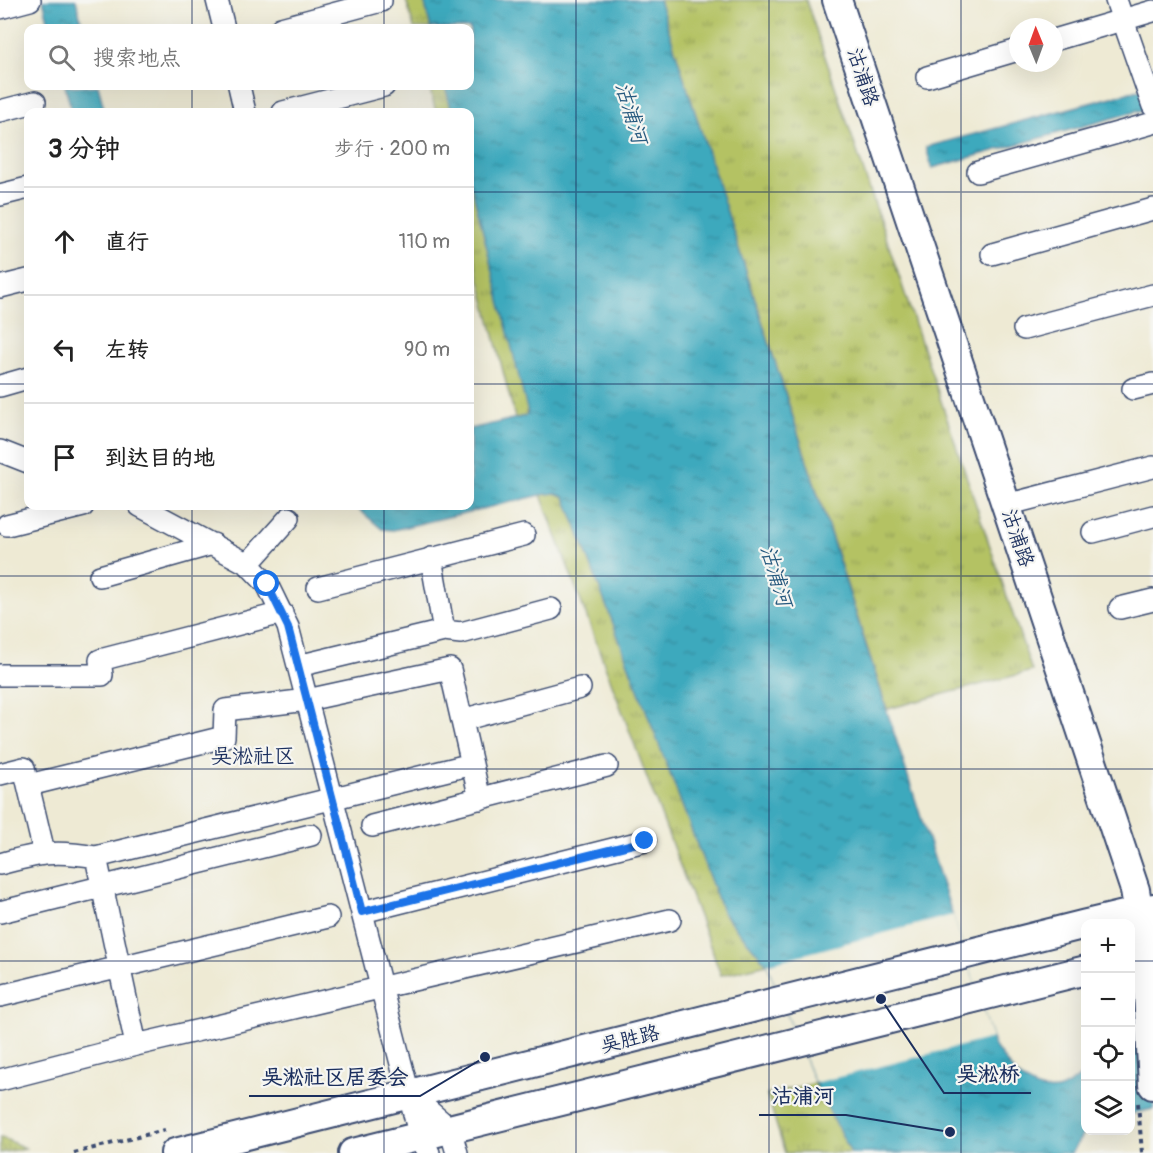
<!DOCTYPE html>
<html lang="zh">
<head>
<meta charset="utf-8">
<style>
  :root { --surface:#fff; --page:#f6f6f6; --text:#222; --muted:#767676; --line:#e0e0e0 }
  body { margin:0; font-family:Pangolin,"LXGW WenKai TC",sans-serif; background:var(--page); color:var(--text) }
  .controls { position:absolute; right:18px; bottom:18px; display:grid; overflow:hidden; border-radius:12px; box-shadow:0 6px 24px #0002 }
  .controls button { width:54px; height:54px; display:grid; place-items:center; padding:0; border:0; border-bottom:2px solid var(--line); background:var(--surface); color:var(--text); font:30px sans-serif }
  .compass { position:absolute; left:1009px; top:18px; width:54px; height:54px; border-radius:50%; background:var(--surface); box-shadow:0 6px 24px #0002; rotate:359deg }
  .stop { position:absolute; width:18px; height:18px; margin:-14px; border:4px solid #1a73e8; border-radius:50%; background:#fff }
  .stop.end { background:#1a73e8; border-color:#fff; box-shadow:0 2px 6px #0008 }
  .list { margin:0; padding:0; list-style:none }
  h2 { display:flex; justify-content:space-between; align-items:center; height:78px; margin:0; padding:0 24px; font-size:26px }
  h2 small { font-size:20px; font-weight:400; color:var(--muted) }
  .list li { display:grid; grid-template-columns:39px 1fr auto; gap:18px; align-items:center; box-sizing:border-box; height:108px; padding:0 24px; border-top:2px solid var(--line) }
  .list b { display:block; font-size:22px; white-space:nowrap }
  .list em { font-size:20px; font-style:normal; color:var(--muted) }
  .icon { flex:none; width:33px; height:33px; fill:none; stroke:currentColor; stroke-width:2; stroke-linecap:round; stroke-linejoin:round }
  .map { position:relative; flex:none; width:1153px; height:1153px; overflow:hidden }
  .search { position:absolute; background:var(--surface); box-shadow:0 6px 24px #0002; left:24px; top:24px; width:450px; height:66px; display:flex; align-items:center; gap:15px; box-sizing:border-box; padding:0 21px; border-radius:12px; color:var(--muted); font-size:22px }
  .panel { position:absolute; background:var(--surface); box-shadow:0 6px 24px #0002; left:24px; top:108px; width:450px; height:402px; border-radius:12px }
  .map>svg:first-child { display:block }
  .grass { fill:url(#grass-tufts); stroke:#687861; stroke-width:1.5 }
  .water { fill:url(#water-ripples); stroke:#2c6c8e; stroke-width:1.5 }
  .pier { fill:#eeead4 }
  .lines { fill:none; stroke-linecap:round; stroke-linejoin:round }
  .street-casing { stroke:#3b4b70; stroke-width:24 }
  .secondary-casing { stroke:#3b4b70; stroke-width:32 }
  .path { stroke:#3b4b70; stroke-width:4; stroke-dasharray:4.5 4.5; stroke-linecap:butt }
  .street { stroke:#fff; stroke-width:21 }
  .secondary { stroke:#fff; stroke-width:28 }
  .route { stroke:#1a73e8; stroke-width:8 }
  .grid { fill:none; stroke:#1b2f5e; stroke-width:1.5; stroke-opacity:0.55 }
  .labels { text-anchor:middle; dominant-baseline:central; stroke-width:4.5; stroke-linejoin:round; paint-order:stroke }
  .street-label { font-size:20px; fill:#1b2f5e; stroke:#f6f6f2 }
  .water-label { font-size:21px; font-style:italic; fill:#275a7f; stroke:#f6f6f2 }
  .neighbourhood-label { font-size:21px; fill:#1b2f5e; stroke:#f6f6f2 }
  .leader { fill:none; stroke:#1b2f5e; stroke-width:2 }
  .callout-dot { fill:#1b2f5e; stroke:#f6f6f2; stroke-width:2 }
  .callout-label { font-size:21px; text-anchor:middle; font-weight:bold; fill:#1b2f5e; stroke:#f6f6f2; stroke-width:4.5; stroke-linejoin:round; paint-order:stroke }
</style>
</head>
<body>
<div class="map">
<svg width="1153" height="1153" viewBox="0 0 1153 1153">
  <defs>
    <pattern id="grass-tufts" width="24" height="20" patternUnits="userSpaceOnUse" patternTransform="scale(1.5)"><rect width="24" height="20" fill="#b4c264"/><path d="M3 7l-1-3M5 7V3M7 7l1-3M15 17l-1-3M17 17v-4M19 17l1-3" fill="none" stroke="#929e56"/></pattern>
    <pattern id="water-ripples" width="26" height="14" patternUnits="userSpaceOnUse" patternTransform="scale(1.5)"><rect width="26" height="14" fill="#3da9bd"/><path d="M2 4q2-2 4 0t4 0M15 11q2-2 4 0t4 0" fill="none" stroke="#328a9d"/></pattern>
  </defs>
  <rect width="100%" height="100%" fill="#f6f6f2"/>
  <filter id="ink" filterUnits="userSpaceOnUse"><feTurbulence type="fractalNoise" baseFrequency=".0167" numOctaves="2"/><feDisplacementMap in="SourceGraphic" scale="12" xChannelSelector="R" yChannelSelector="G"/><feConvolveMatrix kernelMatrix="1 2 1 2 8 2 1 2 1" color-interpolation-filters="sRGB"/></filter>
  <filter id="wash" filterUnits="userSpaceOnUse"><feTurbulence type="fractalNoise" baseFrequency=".008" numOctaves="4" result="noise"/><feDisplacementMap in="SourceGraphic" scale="24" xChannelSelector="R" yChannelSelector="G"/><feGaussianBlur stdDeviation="1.35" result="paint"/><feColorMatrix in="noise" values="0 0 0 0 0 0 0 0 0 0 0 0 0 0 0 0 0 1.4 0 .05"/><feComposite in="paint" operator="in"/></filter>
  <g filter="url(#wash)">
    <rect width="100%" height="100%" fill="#eeead4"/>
    <path class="grass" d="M406,0h18l7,28h-17z
      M659,0h147l226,671 -145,38z
      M429,86h16l7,26h-16z
      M470,180l58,228 -2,8 -11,2 -45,-176z
      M555,492l10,5 158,416 44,51 -46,11 -180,-480z
      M815,1083l36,70h-66l-18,-59z
      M0,1137l25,11 -25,5z"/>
    <path class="water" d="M43,0h33l7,28h-33z
      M424,0h235l335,1045c15,22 32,49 63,45 9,-1 20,-12 28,-17v57l-13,23h-221l-36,-70 -48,-119 -44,-51 -158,-416 -10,-4 -14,2 -148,35 -11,-1 -27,-23h115v-77l56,-13 2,-3 -58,-233v-68h-18l-7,-26h25v-58h-39z
      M65,86h33l7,26h-33z
      M1153,86v21l-221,61 -6,-21z
      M1153,1042v67l-22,5 -1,-66z"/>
    <path class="pier" d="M953,915l39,123 -177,45 -48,-119z"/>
  </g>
  <g filter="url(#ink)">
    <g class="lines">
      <defs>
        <path id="street" d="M217,0l7,28
          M1116,0l37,106
          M0,8l30,-8
          M281,28l100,-27
          M1054,40l99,-29
          M927,77l91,-27
          M239,86l6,26
          M0,111l35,-9
          M283,112l101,-26
          M978,172l175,-49
          M0,195l28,-7
          M992,254l161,-45
          M0,287l28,-7
          M1024,329l129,-34
          M0,386l28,-8
          M1133,389l20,-5
          M0,451l28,11
          M1006,505l147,-38
          M140,506l108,58 19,20 21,43 132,510 9,16
          M7,525l76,-19
          M1093,532l60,-16
          M431,558l13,73
          M248,564l41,-46
          M100,576l113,-32
          M318,588l206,-53
          M1120,608l33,-8
          M298,666l146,-35 17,2 90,-24
          M0,675h102l-2,-15 182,-47
          M462,720l118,-32
          M0,774l24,-6 20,84
          M29,785l195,-48 1,-27 82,-10 143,-31 30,130
          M372,826l235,-60
          M96,857l40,188
          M0,864c39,-11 55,-14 96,-7l376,-93
          M0,912l311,-77
          M362,912l283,-71
          M0,996l328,-79
          M0,1080l136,-35 534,-125
          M408,1093l42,36 7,24"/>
        <path id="secondary" d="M837,0l298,890 11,65 7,130
          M1086,924l67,-16
          M175,1153l911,-229
          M353,1153l733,-183"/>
      </defs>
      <use href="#street" class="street-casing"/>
      <use href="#secondary" class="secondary-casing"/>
      <path class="path" d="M1138,1103l4,50
        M74,1153l91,-23"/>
      <use href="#street" class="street"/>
      <use href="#secondary" class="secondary"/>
    </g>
  </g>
  <g class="lines" filter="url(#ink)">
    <path class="route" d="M267,584l21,43 74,285 283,-71"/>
  </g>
  <path class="grid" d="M192,0v28M384,0v28M576,0v1153M769,0v1153M961,0v1153M192,86v26M384,86v26M0,192h28M470,192h683M0,384h28M470,384h683M192,506v647M384,506v647M0,576h1153M0,769h1153M0,961h1086M1130,961h23"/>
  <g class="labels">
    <g class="street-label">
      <text transform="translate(863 77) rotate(72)">沽浦路</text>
      <text transform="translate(1018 538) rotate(71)">沽浦路</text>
      <text transform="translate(630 1039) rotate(-14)">吴胜路</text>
    </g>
    <g class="water-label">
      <text transform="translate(631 113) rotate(73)">沽浦河</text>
      <text transform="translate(776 576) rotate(73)">沽浦河</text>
    </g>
    <g class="neighbourhood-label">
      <text x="253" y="756">吴淞社区</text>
    </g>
  </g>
  <path class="leader" d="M881 999L944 1093H1031M485 1057L420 1096H249M950 1132L846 1115H759"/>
  <g class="callout-dot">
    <circle cx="881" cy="999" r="6"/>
    <circle cx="485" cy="1057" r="6"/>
    <circle cx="950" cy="1132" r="6"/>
  </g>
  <g class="callout-label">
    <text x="988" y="1081">吴淞桥</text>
    <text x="335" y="1084">吴淞社区居委会</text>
    <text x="803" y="1103">沽浦河</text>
  </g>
</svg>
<div class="controls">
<button>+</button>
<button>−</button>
<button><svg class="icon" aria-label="locate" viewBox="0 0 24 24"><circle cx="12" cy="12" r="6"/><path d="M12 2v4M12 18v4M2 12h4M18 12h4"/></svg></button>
<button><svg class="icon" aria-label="layers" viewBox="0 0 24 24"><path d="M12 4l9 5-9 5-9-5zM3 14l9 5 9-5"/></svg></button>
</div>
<svg class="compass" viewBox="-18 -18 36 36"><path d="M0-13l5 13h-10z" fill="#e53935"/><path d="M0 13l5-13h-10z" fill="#767676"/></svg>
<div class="stop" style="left:267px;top:584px"></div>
<div class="stop end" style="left:645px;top:841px"></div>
<div class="search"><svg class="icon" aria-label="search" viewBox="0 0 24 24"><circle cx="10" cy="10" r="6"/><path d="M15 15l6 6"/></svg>搜索地点</div>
<section class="panel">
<h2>3 分钟<small>步行 · 200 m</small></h2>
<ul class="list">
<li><svg class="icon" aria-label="ahead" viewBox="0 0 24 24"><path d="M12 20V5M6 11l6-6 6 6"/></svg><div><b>直行</b></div><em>110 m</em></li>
<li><svg class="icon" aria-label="left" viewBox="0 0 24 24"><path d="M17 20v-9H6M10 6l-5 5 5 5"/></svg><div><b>左转</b></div><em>90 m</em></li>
<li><svg class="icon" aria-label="arrive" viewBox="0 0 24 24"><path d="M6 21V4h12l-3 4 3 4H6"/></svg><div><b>到达目的地</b></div></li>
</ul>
</section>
</div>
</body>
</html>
